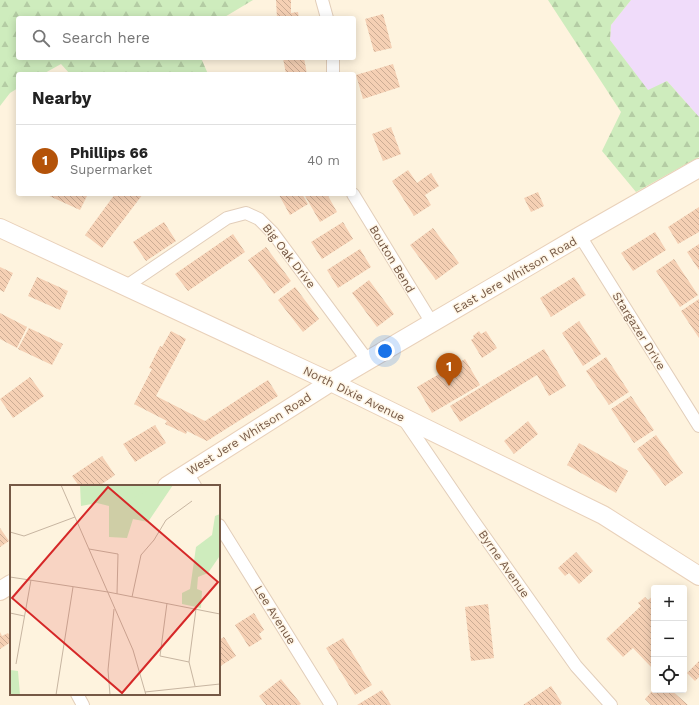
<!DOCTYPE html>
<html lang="en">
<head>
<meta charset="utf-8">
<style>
  :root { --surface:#fff; --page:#f2f2f2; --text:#222; --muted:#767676; --line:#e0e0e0; --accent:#b45309 }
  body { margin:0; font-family:"Work Sans",sans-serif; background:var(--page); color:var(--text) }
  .controls { position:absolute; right:12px; bottom:12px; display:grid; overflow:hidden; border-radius:4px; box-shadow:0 2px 10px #0003 }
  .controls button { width:36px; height:36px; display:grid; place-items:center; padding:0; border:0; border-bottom:1px solid var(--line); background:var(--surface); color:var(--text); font:20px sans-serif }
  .you { position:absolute; left:385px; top:351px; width:14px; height:14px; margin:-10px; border:3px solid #fff; border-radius:50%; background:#1a73e8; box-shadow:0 0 0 6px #1a73e833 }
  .badge { display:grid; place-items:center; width:26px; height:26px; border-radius:50%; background:var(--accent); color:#fff; font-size:13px; font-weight:700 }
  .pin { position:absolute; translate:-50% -33px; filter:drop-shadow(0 1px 2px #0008) }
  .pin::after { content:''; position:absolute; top:21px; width:14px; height:12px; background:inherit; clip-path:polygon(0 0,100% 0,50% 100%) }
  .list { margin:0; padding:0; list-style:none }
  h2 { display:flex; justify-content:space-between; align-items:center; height:52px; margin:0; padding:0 16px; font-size:17px }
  h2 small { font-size:13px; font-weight:400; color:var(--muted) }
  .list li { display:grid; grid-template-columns:26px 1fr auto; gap:12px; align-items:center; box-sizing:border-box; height:72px; padding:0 16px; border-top:1px solid var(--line) }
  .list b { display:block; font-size:15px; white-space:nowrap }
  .list p { margin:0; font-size:13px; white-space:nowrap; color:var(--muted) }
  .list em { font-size:13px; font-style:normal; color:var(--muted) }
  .icon { flex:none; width:22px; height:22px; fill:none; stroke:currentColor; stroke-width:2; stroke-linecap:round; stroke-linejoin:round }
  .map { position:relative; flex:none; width:699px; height:705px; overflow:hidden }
  .search { position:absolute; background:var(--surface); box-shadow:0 2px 10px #0003; left:16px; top:16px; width:340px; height:44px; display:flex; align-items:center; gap:10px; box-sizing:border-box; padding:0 14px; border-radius:4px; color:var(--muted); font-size:15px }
  .panel { position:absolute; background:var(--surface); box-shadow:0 2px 10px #0003; left:16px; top:72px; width:340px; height:124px; border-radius:4px }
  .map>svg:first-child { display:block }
  .education { fill:#f0dcfa }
  .forest { fill:url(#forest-firs) }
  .building { fill:url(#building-back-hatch) }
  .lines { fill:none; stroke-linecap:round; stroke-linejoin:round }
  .street-casing { stroke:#e2ceba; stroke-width:14 }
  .secondary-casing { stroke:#e9d1ba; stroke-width:20 }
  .street { stroke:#fff; stroke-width:12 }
  .secondary { stroke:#fff; stroke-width:18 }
  .labels { text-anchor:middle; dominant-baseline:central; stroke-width:3; stroke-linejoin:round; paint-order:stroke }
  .street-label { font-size:12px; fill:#755845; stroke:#fff6e6 }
  .inset-road { fill:none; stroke:#c7b5a1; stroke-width:1 }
  .view { fill:#d62828; fill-opacity:0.15; stroke:#d62828; stroke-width:2 }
  .inset-edge { fill:none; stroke:#755845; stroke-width:2 }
</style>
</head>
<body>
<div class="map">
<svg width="699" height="705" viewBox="0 0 699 705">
  <defs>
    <pattern id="forest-firs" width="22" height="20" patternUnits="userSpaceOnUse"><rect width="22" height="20" fill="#ceecbd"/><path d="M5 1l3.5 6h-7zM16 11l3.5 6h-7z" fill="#b4cca4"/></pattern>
    <pattern id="building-back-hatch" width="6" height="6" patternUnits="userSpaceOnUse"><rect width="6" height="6" fill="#f5d0b4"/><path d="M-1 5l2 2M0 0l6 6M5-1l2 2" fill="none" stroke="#cbac94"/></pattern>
  </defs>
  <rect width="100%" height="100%" fill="#fef3de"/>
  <path class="education" d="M631,0h68v117l-32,-36 -19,10 -38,-51 1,-15z"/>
  <path class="forest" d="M0,0h253l-30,18h-205v40h183l7,16h-138l-9,-10 -18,10h-25v14l-8,5 -10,13z
    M548,0h83l-20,25 -1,15 38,50 19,-9 32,36v40l-63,35 -34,-41 19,-39z"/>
  <path class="building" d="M276,0h15v13l7,-1 1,6h-22z
    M383,14l9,34 -18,4 -9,-33z
    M283,58h21l3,16h-21z
    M393,64l7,23 -37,12 -7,-24z
    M391,127l10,27 -18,7 -11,-27z
    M408,170l9,13 14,-10 8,13 -14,9 6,10 -17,11 -22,-35z
    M538,192l6,14 -13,6 -7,-14z
    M45,194h43l-8,16z
    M115,194h28l-41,54 -17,-13z
    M281,194h21l6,10 -18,11 -11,-20z
    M304,194h23l10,18 -17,10z
    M699,207v25l-21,12 -10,-17z
    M164,222l12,19 -30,20 -13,-19z
    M343,222l10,17 -31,20 -11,-17z
    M433,228l26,35 -23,17 -26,-35z
    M655,232l11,18 -33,21 -12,-18z
    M233,234l12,18 -57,39 -13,-17z
    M699,244v26l-12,-18z
    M266,247l25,34 -17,13 -26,-34z
    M360,249l11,18 -33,21 -11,-18z
    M674,259l24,36 -18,12 -24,-36z
    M0,267l13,6 -9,19 -4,-2z
    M37,277l31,14 -8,19 -32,-14z
    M574,277l12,18 -35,22 -11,-19z
    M369,280l25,34 -17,13 -25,-34z
    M295,287l24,32 -16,13 -25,-32z
    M699,299v39l-18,-27z
    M0,313l27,14 -10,21 -17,-9z
    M579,321l22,33 -18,12 -21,-33z
    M29,328l34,16 -11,21 -34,-16z
    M171,331l15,8 -30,57 49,25 63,-41 10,16 -71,45 -20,-10 -1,3 -21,-10 2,-3 -33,-17 18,-35 -3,-1 11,-22 2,1z
    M479,331l2,3 5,-3 11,17 -15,10 -11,-18 3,-2 -1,-2z
    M544,349l22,37 -17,10 -12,-21 -77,47 -10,-16z
    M606,357l23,35 -20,13 -23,-34z
    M465,359l15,26 -48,28 -15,-26z
    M30,377l14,19 -31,22 -13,-19z
    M631,396l23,34 -20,13 -23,-34z
    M528,421l10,13 -24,20 -10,-13z
    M155,425l11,18 -31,19 -12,-18z
    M656,435l27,38 -18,13 -28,-37z
    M579,443l49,28 -12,22 -49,-28z
    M102,456l13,19 -16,11h-20l-7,-10z
    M0,528l9,13 -9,6z
    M576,552l17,19 -14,13 -10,-11 -4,3 -7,-8z
    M653,596l1,2v68l-2,2 -19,-20 -10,9 -17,-18 35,-33 -3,-3 7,-6 3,3z
    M488,604l6,54 -23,3 -6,-54z
    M254,613l10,17 -5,4 3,5 -13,8 -14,-22z
    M0,632l2,4 6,-3 3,5v4l-11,7z
    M224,637l12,19 -17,11v-27z
    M343,638l29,47 -17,10 -29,-47z
    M699,661v16l-4,4 -8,-8z
    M281,679l20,25 -2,1h-33l-7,-9z
    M551,686l11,17 -2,2h-37z
    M654,689v1h17l17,15h-37l-6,-6z
    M382,690l9,15h-34z"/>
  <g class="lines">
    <defs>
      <path id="street" d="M322,0l5,18
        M333,74v-16
        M353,194l79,129
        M580,236l119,190
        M125,287l102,-69 19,-5 13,6 14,14 95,128
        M403,418l69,101 104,147 35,39
        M187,473l8,13
        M219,525l112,180
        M77,694l6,11"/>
      <path id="secondary" d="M0,228l331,154 272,133 96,61
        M167,486l164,-104 249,-146 119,-68
        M0,591l11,-7"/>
    </defs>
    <use href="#street" class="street-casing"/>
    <use href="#secondary" class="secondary-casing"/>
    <use href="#street" class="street"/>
    <use href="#secondary" class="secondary"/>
  </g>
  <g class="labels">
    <g class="street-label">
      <text transform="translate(289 256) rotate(52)">Big Oak Drive</text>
      <text transform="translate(392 259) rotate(59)">Bouton Bend</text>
      <text transform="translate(515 275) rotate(-30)">East Jere Whitson Road</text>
      <text transform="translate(639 331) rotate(58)">Stargazer Drive</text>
      <text transform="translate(354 394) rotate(26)">North Dixie Avenue</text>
      <text transform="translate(249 434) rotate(-32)">West Jere Whitson Road</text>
      <text transform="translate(504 564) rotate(55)">Byrne Avenue</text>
      <text transform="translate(275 615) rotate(58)">Lee Avenue</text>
    </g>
  </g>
  <g transform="translate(10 485)">
    <rect width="210" height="210" fill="#fef3de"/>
    <path d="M70,0h93l-25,37 -15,-3 -6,19 -18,-1v-31l-12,-3 -16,3zM210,29l-1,43 -11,16 -10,4 -1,12 5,2 -1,17 -19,-4v-11l8,-4 6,-42 16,-12 3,-19zM0,185l8,1 2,24h-10z" fill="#ceecbd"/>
    <path d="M122,0h29l-29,13z" fill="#ceecbd"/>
    <path class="inset-road" d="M51,0l72,165 13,45M0,47l14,4 51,-19M79,64l29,5 -1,40M0,92l98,15 112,22M122,112l9,-42 13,-15 12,-20 26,-19M157,118l-7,53 29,6M0,128l14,3M6,179l15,-84M185,201l-6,-24 7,-53M135,207l75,-8M46,210l17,-108M100,210l-2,-25 6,-61"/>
    <path class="view" d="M98,2l110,95 -96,111 -110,-95z"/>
    <rect width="210" height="210" class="inset-edge"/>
  </g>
</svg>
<div class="controls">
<button>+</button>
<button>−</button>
<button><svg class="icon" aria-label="locate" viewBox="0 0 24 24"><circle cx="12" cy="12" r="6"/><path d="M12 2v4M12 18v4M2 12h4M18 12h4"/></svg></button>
</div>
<div class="you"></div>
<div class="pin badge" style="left:449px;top:386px">1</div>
<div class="search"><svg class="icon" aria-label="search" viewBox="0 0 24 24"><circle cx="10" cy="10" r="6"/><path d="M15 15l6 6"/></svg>Search here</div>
<section class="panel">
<h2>Nearby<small></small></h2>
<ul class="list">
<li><span class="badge">1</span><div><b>Phillips 66</b><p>Supermarket</p></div><em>40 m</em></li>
</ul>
</section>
</div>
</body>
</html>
